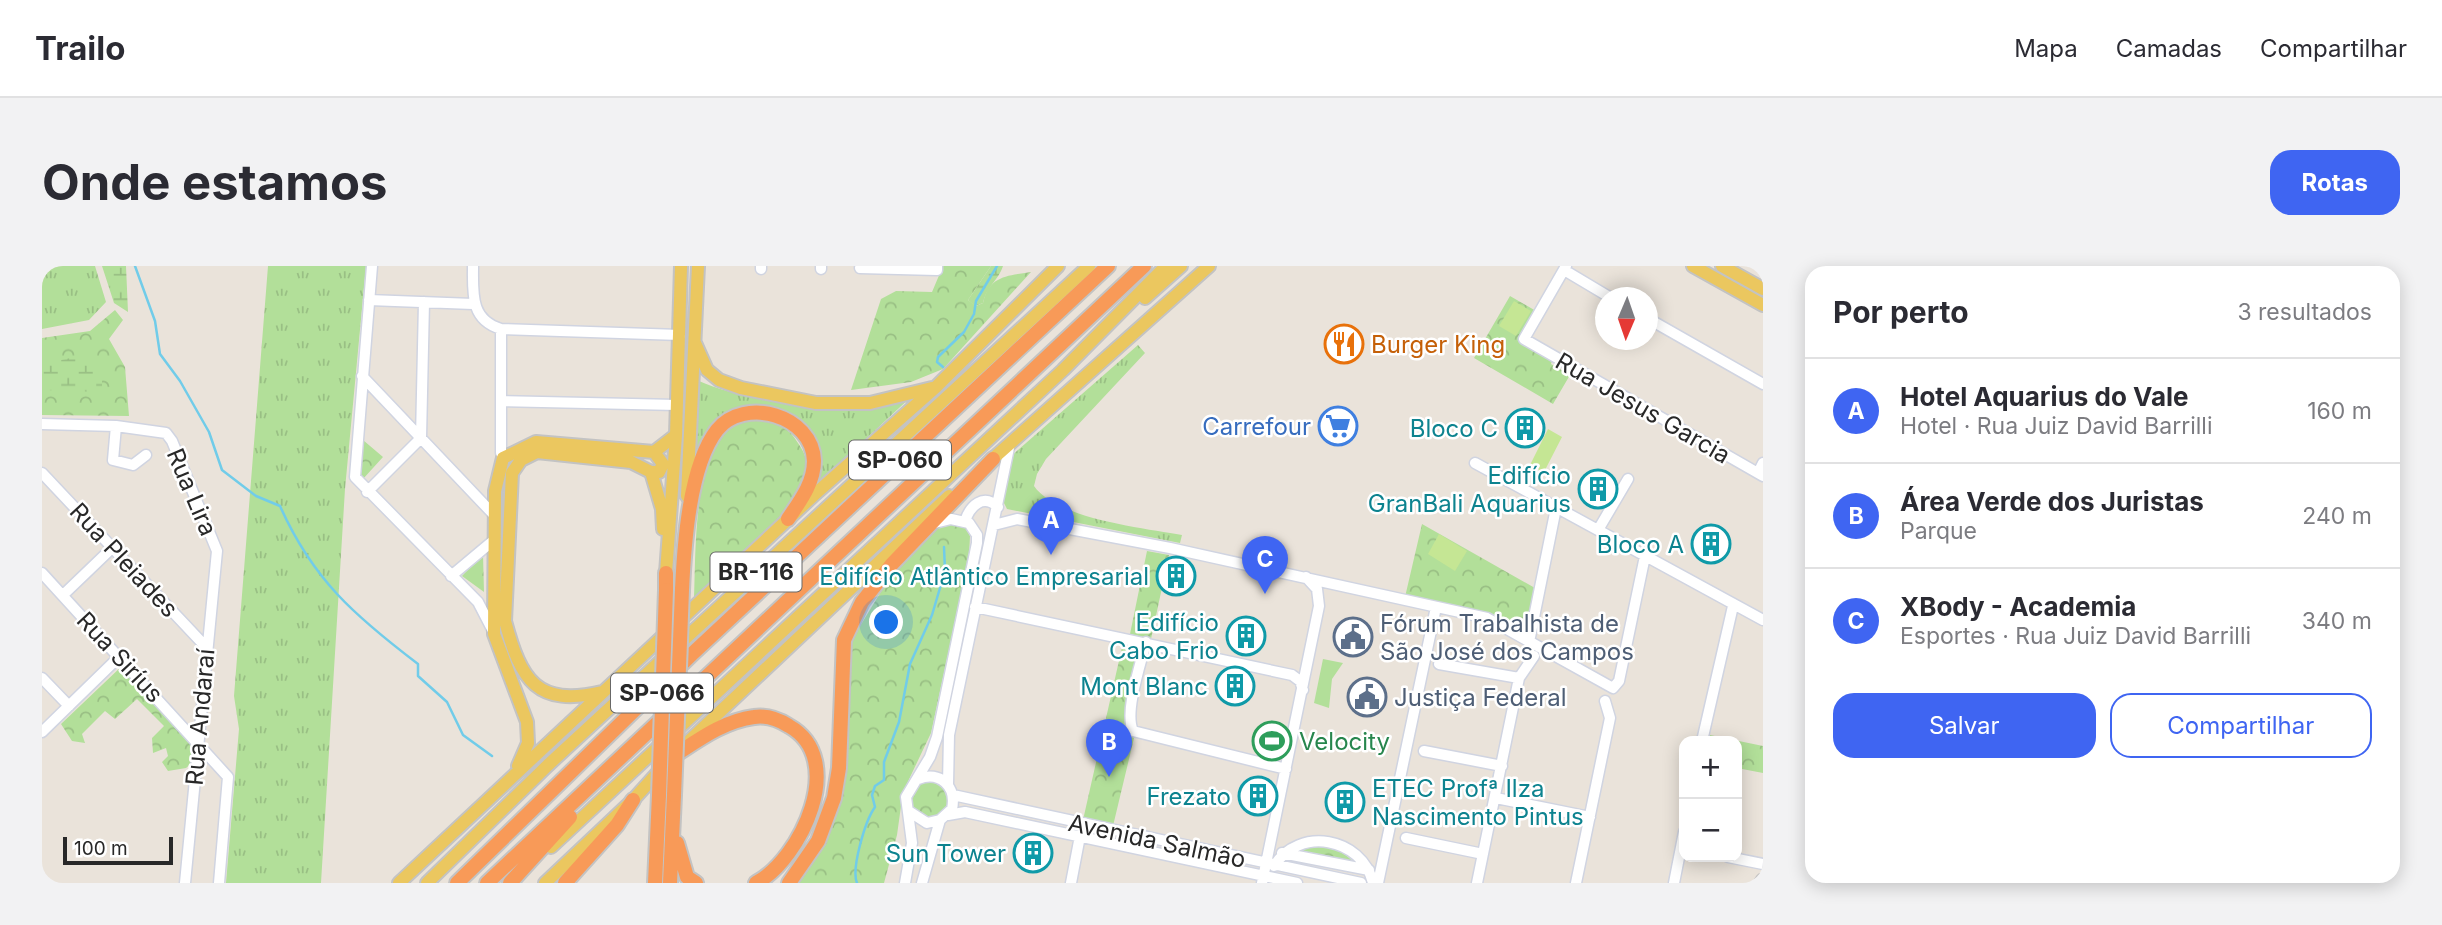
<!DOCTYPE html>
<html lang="pt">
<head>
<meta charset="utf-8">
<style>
  :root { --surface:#fff; --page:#f2f2f3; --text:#2b2b33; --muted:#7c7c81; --line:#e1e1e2; --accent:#3f65f2 }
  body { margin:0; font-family:Inter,sans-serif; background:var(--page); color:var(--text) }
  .controls { position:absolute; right:21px; bottom:21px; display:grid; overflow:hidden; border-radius:14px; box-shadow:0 4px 18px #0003 }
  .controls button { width:63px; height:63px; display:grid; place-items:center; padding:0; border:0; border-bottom:2px solid var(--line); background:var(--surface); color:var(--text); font:35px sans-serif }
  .compass { position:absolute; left:1553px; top:21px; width:63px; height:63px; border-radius:50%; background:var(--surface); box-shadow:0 4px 18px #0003; rotate:182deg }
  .scale { position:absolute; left:21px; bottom:18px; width:110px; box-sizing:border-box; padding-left:7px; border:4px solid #282828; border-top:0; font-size:19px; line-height:24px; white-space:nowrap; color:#282828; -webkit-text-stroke:5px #fff; paint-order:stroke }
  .you { position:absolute; left:845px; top:357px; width:24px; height:24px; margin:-18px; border:5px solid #fff; border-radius:50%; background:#1a73e8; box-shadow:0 0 0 10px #1a73e833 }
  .badge { display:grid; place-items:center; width:46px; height:46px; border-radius:50%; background:var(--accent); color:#fff; font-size:23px; font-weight:700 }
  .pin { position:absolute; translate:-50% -58px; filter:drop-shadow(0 2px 4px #0008) }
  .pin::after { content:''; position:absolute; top:37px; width:24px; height:21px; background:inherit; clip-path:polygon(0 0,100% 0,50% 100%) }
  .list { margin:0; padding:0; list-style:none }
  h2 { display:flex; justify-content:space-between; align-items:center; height:91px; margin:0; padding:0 28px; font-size:30px }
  h2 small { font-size:23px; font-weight:400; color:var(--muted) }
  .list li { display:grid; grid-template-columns:46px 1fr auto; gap:21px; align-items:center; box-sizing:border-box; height:105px; padding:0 28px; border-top:2px solid var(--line) }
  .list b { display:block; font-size:26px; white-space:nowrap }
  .list p { margin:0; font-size:23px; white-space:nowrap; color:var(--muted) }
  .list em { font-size:23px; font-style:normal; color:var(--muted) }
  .actions { display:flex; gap:14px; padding:21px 28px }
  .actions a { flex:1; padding:16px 0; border:2px solid var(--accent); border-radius:21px; text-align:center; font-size:24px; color:var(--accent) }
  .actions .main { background:var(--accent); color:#fff }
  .map { position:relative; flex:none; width:1721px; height:617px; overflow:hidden; border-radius:21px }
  header { display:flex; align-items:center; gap:42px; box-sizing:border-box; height:98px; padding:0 35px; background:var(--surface); border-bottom:2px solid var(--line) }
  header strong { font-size:33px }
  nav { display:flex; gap:38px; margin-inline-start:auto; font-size:24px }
  .intro { display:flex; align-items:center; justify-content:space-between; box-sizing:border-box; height:168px; padding:0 42px }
  h1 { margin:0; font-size:49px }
  .button { padding:18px 32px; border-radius:21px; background:var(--accent); color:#fff; font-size:24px; font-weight:700 }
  main { display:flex; gap:42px; padding:0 42px }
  aside { flex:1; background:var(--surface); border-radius:21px; box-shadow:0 4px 18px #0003 }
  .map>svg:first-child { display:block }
  .grass { fill:url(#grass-tufts) }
  .forest { fill:url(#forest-crowns) }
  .wetland { fill:url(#wetland-marsh) }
  .garden { fill:#b2df99 }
  .pitch { fill:#c5e694 }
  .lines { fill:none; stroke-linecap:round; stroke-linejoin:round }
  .stream { stroke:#71cce9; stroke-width:2.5 }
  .minor-casing { stroke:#d0d4e1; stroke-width:13 }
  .major-casing { stroke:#c3c3c3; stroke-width:16 }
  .highway-casing { stroke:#c3c3c3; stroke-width:18 }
  .minor { stroke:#fff; stroke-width:10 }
  .major { stroke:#ebc75f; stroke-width:12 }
  .highway { stroke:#f89a58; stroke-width:14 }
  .highway-bridge-casing { stroke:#c3c3c3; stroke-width:18; stroke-linecap:butt }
  .highway-bridge { stroke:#f89a58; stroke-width:14 }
  .labels { text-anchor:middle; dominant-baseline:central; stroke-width:5; stroke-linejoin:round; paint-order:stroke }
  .shield { fill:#fff; stroke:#686868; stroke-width:2 }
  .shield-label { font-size:23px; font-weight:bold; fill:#282828 }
  .food-label { font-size:24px; fill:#c56008; stroke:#fff; text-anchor:start }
  .street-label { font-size:24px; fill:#282828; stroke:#fff }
  .shop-label { font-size:24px; fill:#366cbe; stroke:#fff; text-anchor:end }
  .culture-label { font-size:24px; fill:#0d838f; stroke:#fff; text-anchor:end }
  .service-label { font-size:24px; fill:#4e5e75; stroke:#fff; text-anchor:start }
  .leisure-label { font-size:24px; fill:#27864d; stroke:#fff; text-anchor:start }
</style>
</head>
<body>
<header>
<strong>Trailo</strong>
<nav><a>Mapa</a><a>Camadas</a><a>Compartilhar</a></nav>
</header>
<div class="intro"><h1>Onde estamos</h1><a class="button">Rotas</a></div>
<main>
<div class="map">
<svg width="1721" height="617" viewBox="0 0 1721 617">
  <defs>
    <pattern id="grass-tufts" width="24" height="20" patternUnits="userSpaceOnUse" patternTransform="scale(1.75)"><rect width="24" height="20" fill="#b2df99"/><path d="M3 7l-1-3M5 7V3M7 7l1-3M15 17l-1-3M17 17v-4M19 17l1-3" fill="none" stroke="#99bf84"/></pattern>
    <pattern id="forest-crowns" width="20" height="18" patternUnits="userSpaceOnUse" patternTransform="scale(1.75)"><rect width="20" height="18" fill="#b2df99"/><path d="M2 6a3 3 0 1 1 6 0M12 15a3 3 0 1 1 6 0" fill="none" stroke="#99bf84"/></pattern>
    <pattern id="wetland-marsh" width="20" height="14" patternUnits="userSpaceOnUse" patternTransform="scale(1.75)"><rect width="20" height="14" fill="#b2df99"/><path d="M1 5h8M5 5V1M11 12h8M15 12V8" fill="none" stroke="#99bf84"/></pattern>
  </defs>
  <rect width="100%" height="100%" fill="#eae3da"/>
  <path class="grass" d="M6,0h47l11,36 -17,18 -47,9v-53z
    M226,0h98l-21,223 -24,394h-95l13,-154 -5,-33z
    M1096,79l7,8 -99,106 -9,15 -3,12c23,33 109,42 148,49l-2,8 -173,-34 -4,-8 7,-44z
    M657,115c35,16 99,26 138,28 25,1 51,-7 75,-13l-99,92 6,-17 -27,-55c-59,-25 -71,-1 -96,47z"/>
  <path class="forest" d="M901,0h48l-23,34 8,6 7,-3c6,-27 23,-27 48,-31l-88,97 -32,13 -60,8 30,-91 15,-8 36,1z
    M1468,30l26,15 -16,28 33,19 -2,6 19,11 -17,29 -79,-46z
    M73,44l8,10 -14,19 16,28 4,49 -87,-1v-77l48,-7z
    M716,153c17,3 31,8 40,24 5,7 9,15 9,25 0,39 -85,105 -113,132 2,-42 -2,-150 38,-174 7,-5 18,-5 26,-7z
    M321,174l20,17 -20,22 -3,-6z
    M908,257l15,4 5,9 -1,21 -38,176 -28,59 -6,43 -13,48h-86l31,-54 22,-188 37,-61 54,-56z
    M1380,258l113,64 -9,50 -39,-22 -82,-19z
    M1105,285l22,4 -18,84 -21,-5z
    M441,288l1,38 -22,-16z
    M1081,377l22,4 -16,74 6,13 -22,92 -30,-6z
    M81,399l71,77 -1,20 -7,6 -18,3 -6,-9 6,-6 -2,-8 -13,5 -1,-15 12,-12 -27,-27 -22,20 -10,-8 -23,23 3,9 -13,-2 -11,-17z
    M1668,469l53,11v27l-26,-5v-27h-28z
    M877,514l22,1 11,21 -17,19 -19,-6c-8,-14 -7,-22 3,-35z
    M1275,578c21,5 35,11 45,30l-79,-15 11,-10z"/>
  <path class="wetland" d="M60,0h24l2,46 -14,-9z
    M949,0h12c-5,15 -16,20 -20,37l-8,3 -7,-6z
    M48,88l12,19v19l-60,-2v-26z"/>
  <path class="garden" d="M1281,393l20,4 -11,16 -3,29 -15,-5z"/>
  <path class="pitch" d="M1472,35l17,10 -15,25 -17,-10z
    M1506,163l14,8 -18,35 -14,-7z
    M1397,268l28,17 -12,20 -27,-17z"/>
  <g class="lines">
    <path class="stream" d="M93,0l20,55 5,33 20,27 29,51 13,38 34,26 24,10c33,74 75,110 138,158v12l29,26 16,33 29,21
      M901,101l-6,-5 1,-5 26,-25 10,-18 2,-13 21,-35
      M815,617c-6,-14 8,-62 18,-76l-3,-12 3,-9 9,-6v-18l15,-40 11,-58 22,-49 13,-44 -1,-24"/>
    <defs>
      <path id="minor" d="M330,0l-17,211 123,125 15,29
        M431,0c0,27 -3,54 28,63l179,6
        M1524,0l-42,73 239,137
        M818,2l77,2v-4
        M719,3v-3
        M779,3v-3
        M1522,4l47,28
        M327,34l104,4
        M1605,52l116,66
        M320,110l133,140
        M460,135l175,4
        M0,158l74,2 50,7 6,8 45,110 -32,332
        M74,160l-3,34 20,5 13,-10
        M459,187v-124
        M1433,197l288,157
        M0,207l164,174
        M1716,207l5,-10
        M325,226l54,-54 3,-136
        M923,255c5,-15 18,-28 33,-14
        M952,259l23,-6 153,29 317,70 126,70 6,-7 26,-125
        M1556,264l30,-51
        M0,307l186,204 -9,106
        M409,310l43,-36
        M21,329l49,-47
        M933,341l317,68 8,6 3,9
        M1104,376c-5,21 -22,70 -13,89l153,38
        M1487,376l27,-134
        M1397,398l80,14
        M0,412l27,28
        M0,466l77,-75
        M1660,475l31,-135
        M1382,485l78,15
        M906,518l1,-49 61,-292
        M911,529l408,88
        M1454,532l94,19
        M868,546l17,11 13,-3 12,-11c5,-22 -12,-39 -34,-30
        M906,549l17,-3 332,71
        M1364,572l77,16
        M1240,587l87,17
        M1686,591l35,7
        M1232,600c25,-40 88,-29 99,17
        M863,617l7,-40 -6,-46 24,-40 7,-20 40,-194v-8l-8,-12 -18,-4 -16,4
        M880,617l18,-63
        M1029,617l9,-47
        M1220,617l57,-277 -2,-17 -11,-12
        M1336,617l58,-276
        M1435,617l42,-205 15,-22
        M1534,617l34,-165 -5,-17
        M1632,617l10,-51"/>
      <path id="major" d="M1651,0l70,39
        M1680,0l41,23
        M1103,32l36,-32
        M653,77l12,27 12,10 22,8 75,15h54l62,-15
        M945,198l222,-198
        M609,206l11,37 1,20
        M609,206h8l4,-8 -9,-12
        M645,230l11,-230
        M624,307l10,-138 5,-169
        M560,426c-65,15 -81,-11 -97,-71l7,-148 9,-13 16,-8 94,10 20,10
        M476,500l10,-23 -1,-21 -33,-88 1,-143 8,-33 33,-16 118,10 22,-17
        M509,581l512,-477 103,-104
        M357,617l416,-389 121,-107 122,-121
        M385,617l121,-118 541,-499
        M503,617l88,-83 39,-43 277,-261
        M1719,617l2,-3"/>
      <path id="highway" d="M624,324v-17
        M640,324c2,-44 7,-124 35,-160 27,-34 96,-15 97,31 0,22 -14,40 -26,58
        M630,491c25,-16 51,-36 82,-40 13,-2 24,2 35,9 59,33 12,133 -33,157
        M635,577l10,34 9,6
        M415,617l235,-229 416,-388
        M445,617l657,-617
        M468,617l60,-66
        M523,617l52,-58 16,-25
        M613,617l4,-88
        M628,617l4,-88
        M747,617l29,-42 16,-43 5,-30 5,-128 18,-38 30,-38 101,-105"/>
    </defs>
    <use href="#minor" class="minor-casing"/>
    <use href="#major" class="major-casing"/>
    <use href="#highway" class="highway-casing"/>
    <use href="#minor" class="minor"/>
    <use href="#major" class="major"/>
    <use href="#highway" class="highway"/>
    <defs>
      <path id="highway-bridge" d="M617,529l7,-205
        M632,529l8,-205"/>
    </defs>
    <use href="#highway-bridge" class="highway-bridge-casing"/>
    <use href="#highway-bridge" class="highway-bridge"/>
  </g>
  <defs>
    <symbol id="restaurant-ring" viewBox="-11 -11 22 22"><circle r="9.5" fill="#fff" stroke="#e8710a" stroke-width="1.5"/><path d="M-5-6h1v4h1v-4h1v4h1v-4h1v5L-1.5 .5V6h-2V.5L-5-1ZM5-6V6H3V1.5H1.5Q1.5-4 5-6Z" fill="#e8710a"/></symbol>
    <symbol id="supermarket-ring" viewBox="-11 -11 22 22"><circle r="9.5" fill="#fff" stroke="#3f7fe0" stroke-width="1.5"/><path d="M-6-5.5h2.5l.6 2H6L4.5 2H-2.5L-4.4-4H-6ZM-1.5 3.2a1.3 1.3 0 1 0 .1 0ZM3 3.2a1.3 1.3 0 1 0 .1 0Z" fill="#3f7fe0"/></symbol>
    <symbol id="building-ring" viewBox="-11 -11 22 22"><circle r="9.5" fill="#fff" stroke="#0f9aa8" stroke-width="1.5"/><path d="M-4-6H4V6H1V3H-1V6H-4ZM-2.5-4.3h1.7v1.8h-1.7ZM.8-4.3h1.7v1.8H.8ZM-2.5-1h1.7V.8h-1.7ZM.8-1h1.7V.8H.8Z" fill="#0f9aa8"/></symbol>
    <symbol id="civic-ring" viewBox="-11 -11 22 22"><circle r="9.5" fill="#fff" stroke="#5c6f8a" stroke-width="1.5"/><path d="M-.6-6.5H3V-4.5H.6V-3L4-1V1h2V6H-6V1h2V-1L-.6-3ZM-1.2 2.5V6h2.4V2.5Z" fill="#5c6f8a"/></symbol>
    <symbol id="stadium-ring" viewBox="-11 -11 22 22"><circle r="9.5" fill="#fff" stroke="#2e9e5b" stroke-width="1.5"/><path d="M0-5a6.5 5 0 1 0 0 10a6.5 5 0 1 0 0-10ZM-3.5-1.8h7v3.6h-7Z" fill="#2e9e5b"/></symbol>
  </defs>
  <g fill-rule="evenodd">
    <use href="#restaurant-ring" x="1280" y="56" width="44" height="44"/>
    <use href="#supermarket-ring" x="1274" y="138" width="44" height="44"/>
    <use href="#building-ring" x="1461" y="140" width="44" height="44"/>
    <use href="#building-ring" x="1534" y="201" width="44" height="44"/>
    <use href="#building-ring" x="1647" y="256" width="44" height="44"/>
    <use href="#building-ring" x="1112" y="288" width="44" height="44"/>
    <use href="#building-ring" x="1182" y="348" width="44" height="44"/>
    <use href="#civic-ring" x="1289" y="349" width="44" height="44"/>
    <use href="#building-ring" x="1171" y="398" width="44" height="44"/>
    <use href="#civic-ring" x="1303" y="409" width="44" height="44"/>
    <use href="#stadium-ring" x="1208" y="453" width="44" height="44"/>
    <use href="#building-ring" x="1194" y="508" width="44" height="44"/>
    <use href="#building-ring" x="1281" y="514" width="44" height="44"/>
    <use href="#building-ring" x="969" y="565" width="44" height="44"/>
  </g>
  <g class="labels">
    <g class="shield">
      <rect x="807" y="174.5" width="102" height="39" rx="5"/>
      <rect x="668.5" y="286.5" width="91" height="39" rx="5"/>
      <rect x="569" y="407.5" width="102" height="39" rx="5"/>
    </g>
    <g class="shield-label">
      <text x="858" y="194">SP-060</text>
      <text x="714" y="306">BR-116</text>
      <text x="620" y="427">SP-066</text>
    </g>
    <g class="food-label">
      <text x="1329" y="78">Burger King</text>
    </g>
    <g class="street-label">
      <text transform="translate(1601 142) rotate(30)">Rua Jesus Garcia</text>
      <text transform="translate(150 226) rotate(67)">Rua Lira</text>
      <text transform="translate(82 294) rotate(47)">Rua Pleiades</text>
      <text transform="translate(78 391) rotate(47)">Rua Siríus</text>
      <text transform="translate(158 451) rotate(-85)">Rua Andaraí</text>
      <text transform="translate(1115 575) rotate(12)">Avenida Salmão</text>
    </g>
    <g class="shop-label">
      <text x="1269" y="160">Carrefour</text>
    </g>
    <g class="culture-label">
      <text x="1456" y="162">Bloco C</text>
      <text x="1529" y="209">Edifício<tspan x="1529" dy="28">GranBali Aquarius</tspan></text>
      <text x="1642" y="278">Bloco A</text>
      <text x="1107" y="310">Edifício Atlântico Empresarial</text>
      <text x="1177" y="356">Edifício<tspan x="1177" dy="28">Cabo Frio</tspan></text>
      <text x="1166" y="420">Mont Blanc</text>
      <text x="1330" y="522" text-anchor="start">ETEC Profª Ilza<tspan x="1330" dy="28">Nascimento Pintus</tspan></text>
      <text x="1189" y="530">Frezato</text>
      <text x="964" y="587">Sun Tower</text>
    </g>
    <g class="service-label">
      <text x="1338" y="357">Fórum Trabalhista de<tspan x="1338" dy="28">São José dos Campos</tspan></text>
      <text x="1352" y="431">Justiça Federal</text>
    </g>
    <g class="leisure-label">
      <text x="1257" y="475">Velocity</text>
    </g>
  </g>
</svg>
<div class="controls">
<button>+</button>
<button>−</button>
</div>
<svg class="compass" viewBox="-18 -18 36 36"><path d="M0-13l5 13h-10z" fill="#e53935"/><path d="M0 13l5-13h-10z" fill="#7c7c81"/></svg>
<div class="scale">100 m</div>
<div class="you"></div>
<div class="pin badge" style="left:1009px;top:289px">A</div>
<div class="pin badge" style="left:1067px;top:511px">B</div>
<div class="pin badge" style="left:1223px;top:328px">C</div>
</div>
<aside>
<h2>Por perto<small>3 resultados</small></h2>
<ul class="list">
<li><span class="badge">A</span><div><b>Hotel Aquarius do Vale</b><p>Hotel · Rua Juiz David Barrilli</p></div><em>160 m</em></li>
<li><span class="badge">B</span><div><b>Área Verde dos Juristas</b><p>Parque</p></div><em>240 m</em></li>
<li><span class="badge">C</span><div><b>XBody - Academia</b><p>Esportes · Rua Juiz David Barrilli</p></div><em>340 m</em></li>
</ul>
<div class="actions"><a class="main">Salvar</a><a>Compartilhar</a></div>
</aside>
</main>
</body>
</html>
